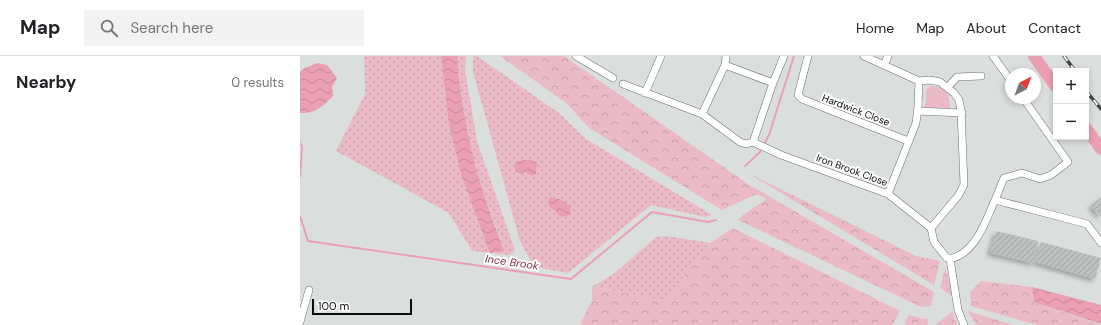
<!DOCTYPE html>
<html lang="en">
<head>
<meta charset="utf-8">
<style>
  :root { --surface:#fff; --page:#f2f2f2; --text:#202124; --muted:#757577; --line:#e0e0e0 }
  body { margin:0; font-family:"DM Sans",sans-serif; background:var(--page); color:var(--text) }
  .controls { position:absolute; right:12px; top:12px; display:grid; overflow:hidden; border-radius:0px; box-shadow:0 2px 6px #0003 }
  .controls button { width:36px; height:36px; display:grid; place-items:center; padding:0; border:0; border-bottom:1px solid var(--line); background:var(--surface); color:var(--text); font:20px sans-serif }
  .compass { position:absolute; left:705px; top:12px; width:36px; height:36px; border-radius:50%; background:var(--surface); box-shadow:0 2px 6px #0003; rotate:42deg }
  .scale { position:absolute; left:12px; bottom:10px; width:100px; box-sizing:border-box; padding-left:4px; border:2px solid #0b0d0c; border-top:0; font-size:11px; line-height:14px; white-space:nowrap; color:#0b0d0c; -webkit-text-stroke:3px #fff; paint-order:stroke }
  .list { margin:0; padding:0; list-style:none }
  h2 { display:flex; justify-content:space-between; align-items:center; height:52px; margin:0; padding:0 16px; font-size:17px }
  h2 small { font-size:13px; font-weight:400; color:var(--muted) }
  .icon { flex:none; width:22px; height:22px; fill:none; stroke:currentColor; stroke-width:2; stroke-linecap:round; stroke-linejoin:round }
  .map { position:relative; flex:none; width:801px; height:269px; overflow:hidden }
  header { display:flex; align-items:center; gap:24px; box-sizing:border-box; height:56px; padding:0 20px; background:var(--surface); border-bottom:1px solid var(--line) }
  header strong { font-size:19px }
  nav { display:flex; gap:22px; margin-inline-start:auto; font-size:14px }
  .search { width:280px; height:36px; background:var(--page); display:flex; align-items:center; gap:10px; box-sizing:border-box; padding:0 14px; border-radius:0px; color:var(--muted); font-size:15px }
  main { display:flex }
  aside { flex:1; background:var(--surface) }
  .map>svg:first-child { display:block }
  .grass { fill:url(#grass-dots) }
  .forest { fill:url(#forest-crowns) }
  .park { fill:#eabbc6 }
  .water { fill:url(#water-waves) }
  .lines { fill:none; stroke-linecap:round; stroke-linejoin:round }
  .stream { stroke:#ea9fb2; stroke-width:2 }
  .river { stroke:#ea9fb2; stroke-width:12 }
  .building { fill:url(#building-hatch); filter:url(#shadow) }
  .minor-casing { stroke:#6b706e; stroke-width:8 }
  .minor { stroke:#fff; stroke-width:7 }
  .rail-casing { stroke:#464948; stroke-width:3.5 }
  .rail { stroke:#fff; stroke-width:2; stroke-dasharray:6; stroke-linecap:butt }
  .labels { text-anchor:middle; dominant-baseline:central; stroke-width:4; stroke-linejoin:round; paint-order:stroke }
  .street-label { font-size:10px; fill:#0b0d0c; stroke:#fff }
  .water-label { font-size:11px; font-style:italic; fill:#842e4b; stroke:#fff }
</style>
</head>
<body>
<header>
<strong>Map</strong>
<div class="search"><svg class="icon" aria-label="search" viewBox="0 0 24 24"><circle cx="10" cy="10" r="6"/><path d="M15 15l6 6"/></svg>Search here</div>
<nav><a>Home</a><a>Map</a><a>About</a><a>Contact</a></nav>
</header>
<main>
<aside>
<h2>Nearby<small>0 results</small></h2>
<ul class="list">
</ul>
</aside>
<div class="map">
<svg width="801" height="269" viewBox="0 0 801 269">
  <defs>
    <pattern id="grass-dots" width="8" height="8" patternUnits="userSpaceOnUse"><rect width="8" height="8" fill="#eabbc6"/><path d="M2 2h.1M6 6h.1" fill="none" stroke="#c7a0a9" stroke-width="1.8" stroke-linecap="round"/></pattern>
    <pattern id="forest-crowns" width="20" height="18" patternUnits="userSpaceOnUse"><rect width="20" height="18" fill="#eabbc6"/><path d="M2 6a3 3 0 1 1 6 0M12 15a3 3 0 1 1 6 0" fill="none" stroke="#c7a0a9"/></pattern>
    <pattern id="water-waves" width="16" height="10" patternUnits="userSpaceOnUse"><rect width="16" height="10" fill="#ea9fb2"/><path d="M0 5q4-4 8 0t8 0" fill="none" stroke="#c78898"/></pattern>
    <pattern id="building-hatch" width="6" height="6" patternUnits="userSpaceOnUse"><rect width="6" height="6" fill="#bcc0be"/><path d="M-1 1l2-2M0 6l6-6M5 7l2-2" fill="none" stroke="#a0a4a2"/></pattern>
    <filter id="shadow"><feDropShadow dx="-3" dy="3" stdDeviation="2" flood-color="#0004"/></filter>
  </defs>
  <rect width="100%" height="100%" fill="#dadfdd"/>
  <path class="grass" d="M64,0h77l8,69 12,49 43,77c-6,-23 -16,-44 -23,-66 -14,-42 -21,-86 -24,-129h9l-1,14 12,71 38,109 -5,5 -38,-4 -23,-38 -113,-62 29,-57z
    M173,0h4l82,57 27,26 126,76 -7,2 -54,-12 -83,68 -34,-6 -14,-26 -47,-169z
    M367,180l43,7 -44,57 -74,-13 23,-14 41,-36z"/>
  <path class="forest" d="M200,0h64l184,128 186,108 -3,14 -10,1 -183,-87 6,-6 23,-15 -10,-5 -35,16 -133,-82 -23,-25z
    M448,117l168,83 24,5 -6,24z
    M433,172l167,83 -8,14h-312l12,-25v-13l74,13 44,-57z
    M645,212l5,17 2,11 -12,-8z
    M681,225l51,6 2,15 67,23h-64l-66,-19 -1,-14z
    M653,255l1,7 4,7h-23z
    M668,255l45,14h-37z
    M609,259l16,4 4,-1 -2,7h-23z"/>
  <path class="park" d="M630,30c17,0 20,9 20,23l-25,-2 1,-17z"/>
  <path class="water" d="M141,0h16c3,43 11,85 23,126 7,23 16,46 24,69l-14,2 -29,-79 -12,-49z
    M17,7l10,2 10,13 -5,9 1,9c-10,10 -18,18 -33,17v-41l3,-3z
    M222,104h8l7,3 -1,11 -4,2 -7,-4 -4,1 -5,-1 -2,-5 1,-4z
    M250,141c10,2 16,3 21,12l-2,6 -6,2 -5,-2 -3,-5 -4,-1 -3,-6z
    M732,231l69,18v19l-67,-22z"/>
  <g class="lines">
    <path class="stream" d="M0,87l2,3 -2,31
      M445,110l15,-14 9,-17 25,-79
      M0,160l8,25 263,38 81,-67 56,10 8,-2"/>
    <path class="river" d="M734,0l22,31
      M786,72l15,21"/>
  </g>
  <path class="building" d="M801,141v20l-10,-11z
    M696,175l42,10 -5,22 -43,-10z
    M741,186l60,16 -6,21 -60,-17z"/>
  <g class="lines">
    <defs>
      <path id="minor" d="M276,0l37,22
        M426,0l-1,9 -23,49 38,28 6,2 7,-2 28,13 107,39 43,34
        M508,0l-10,39 4,4 106,42
        M564,0l55,25 11,-1 10,2 14,11 5,7 2,10 3,75 -6,11 -27,32 3,14 12,15 4,2
        M693,0l18,25
        M425,9l48,18 11,-27
        M584,9l4,-9
        M323,28l79,30
        M648,31l9,-10 24,-1
        M345,37l16,-37
        M618,55l44,2
        M453,86l20,-59
        M588,138l28,-71 2,-16 1,-26
        M695,144l9,-22 18,-5 18,6 11,-4 17,-13 -45,-64
        M650,203c26,-6 35,-37 45,-59l92,24 14,19
        M650,203l8,51 6,15
        M0,266l9,-32"/>
    </defs>
    <use href="#minor" class="minor-casing"/>
    <use href="#minor" class="minor"/>
    <defs>
      <path id="rail" d="M764,0l11,15
        M786,35l15,18"/>
    </defs>
    <use href="#rail" class="rail-casing"/>
    <use href="#rail" class="rail"/>
  </g>
  <g class="labels">
    <g class="street-label">
      <text transform="translate(556 54) rotate(21)">Hardwick Close</text>
      <text transform="translate(552 114) rotate(20)">Iron Brook Close</text>
    </g>
    <g class="water-label">
      <text transform="translate(212 206) rotate(8)">Ince Brook</text>
    </g>
  </g>
</svg>
<div class="controls">
<button>+</button>
<button>−</button>
</div>
<svg class="compass" viewBox="-18 -18 36 36"><path d="M0-13l5 13h-10z" fill="#e53935"/><path d="M0 13l5-13h-10z" fill="#757577"/></svg>
<div class="scale">100 m</div>
</div>
</main>
</body>
</html>
